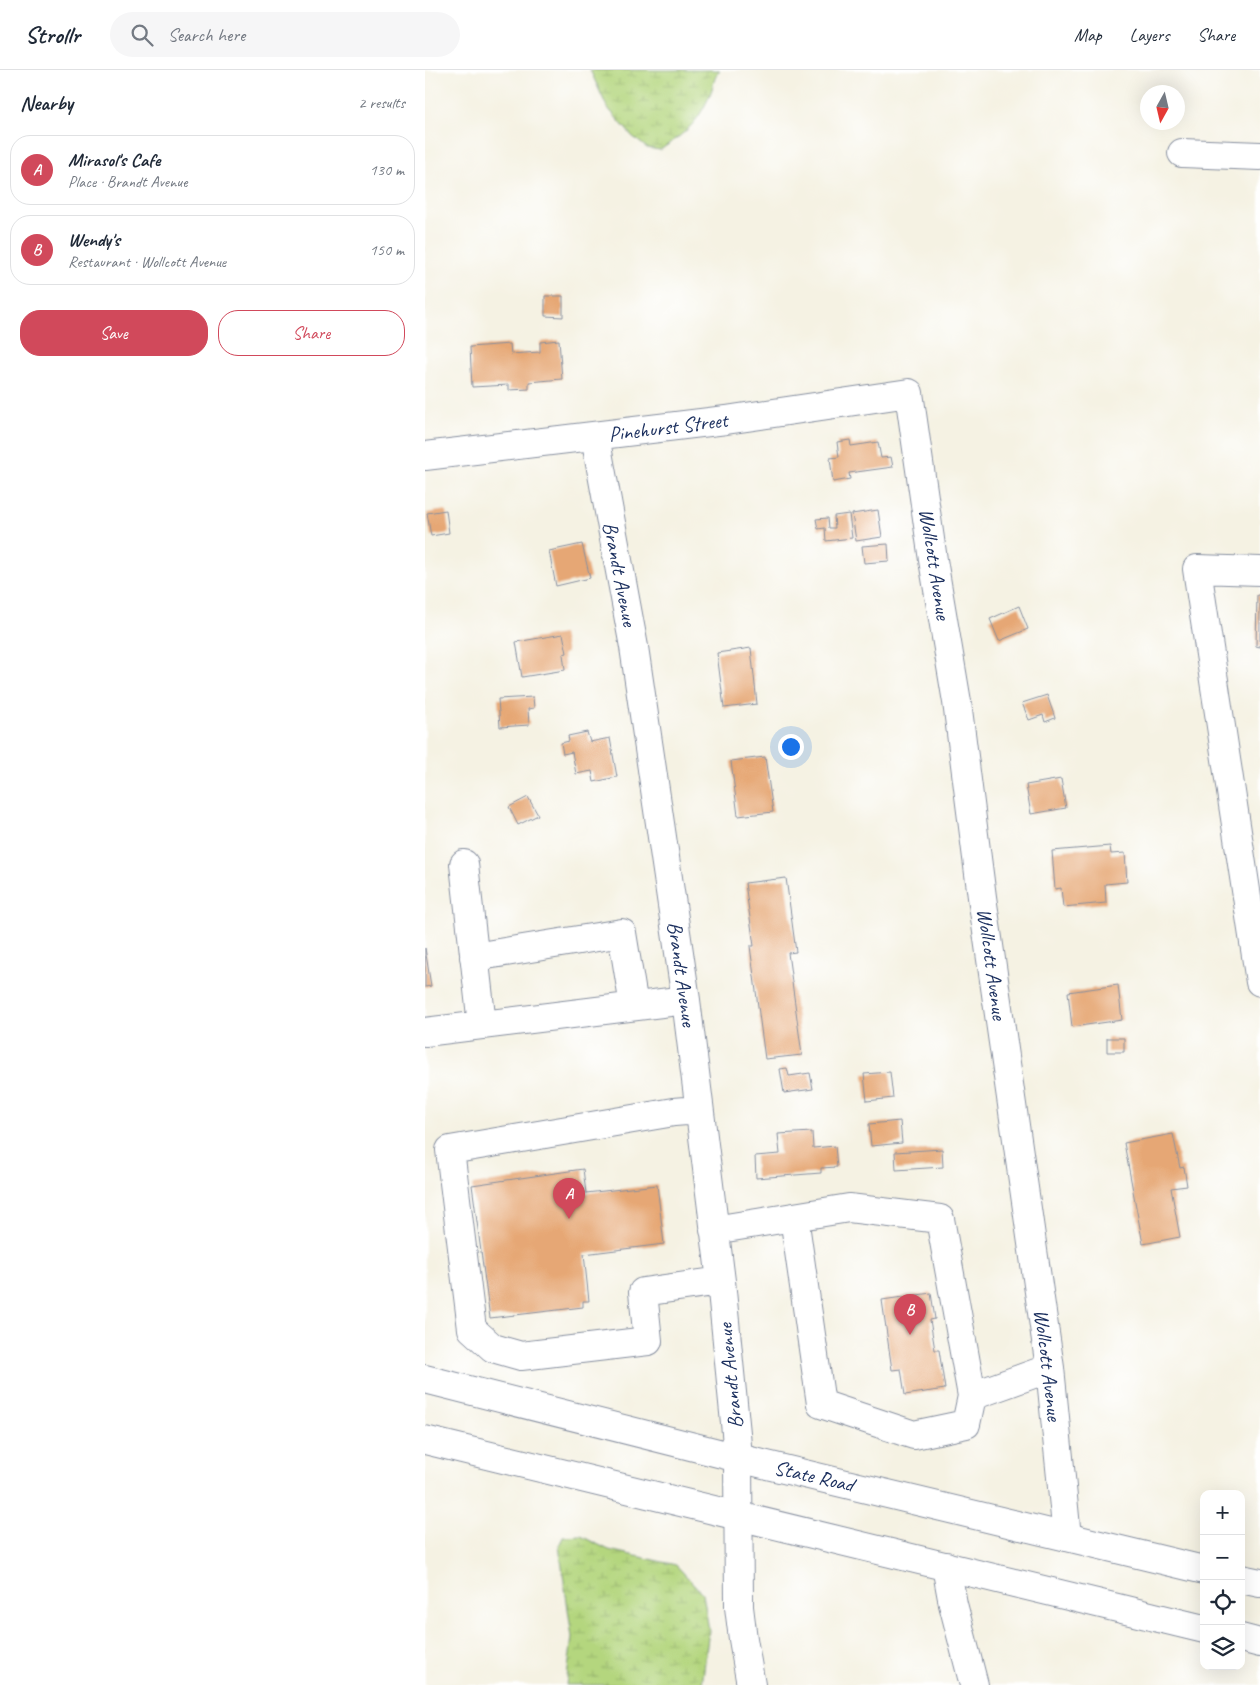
<!DOCTYPE html>
<html lang="en">
<head>
<meta charset="utf-8">
<style>
  :root { --surface:#fff; --page:#f6f6f7; --text:#1f2937; --muted:#747a83; --line:#e0e1e3; --accent:#d1495b }
  body { margin:0; font-family:Caveat,sans-serif; background:var(--page); color:var(--text) }
  .controls { position:absolute; right:15px; bottom:15px; display:grid; overflow:hidden; border-radius:10px; box-shadow:0 5px 20px #0002 }
  .controls button { width:45px; height:45px; display:grid; place-items:center; padding:0; border:0; border-bottom:1px solid var(--line); background:var(--surface); color:var(--text); font:25px sans-serif }
  .compass { position:absolute; left:715px; top:15px; width:45px; height:45px; border-radius:50%; background:var(--surface); box-shadow:0 5px 20px #0002; rotate:188deg }
  .you { position:absolute; left:365px; top:676px; width:18px; height:18px; margin:-12px; border:4px solid #fff; border-radius:50%; background:#1a73e8; box-shadow:0 0 0 8px #1a73e833 }
  .badge { display:grid; place-items:center; width:32px; height:32px; border-radius:50%; background:var(--accent); color:#fff; font-size:16px; font-weight:700 }
  .pin { position:absolute; translate:-50% -41px; filter:drop-shadow(0 1px 2px #0008) }
  .pin::after { content:''; position:absolute; top:26px; width:18px; height:15px; background:inherit; clip-path:polygon(0 0,100% 0,50% 100%) }
  .list { margin:0; padding:0; list-style:none }
  h2 { display:flex; justify-content:space-between; align-items:center; height:65px; margin:0; padding:0 20px; font-size:21px }
  h2 small { font-size:16px; font-weight:400; color:var(--muted) }
  .list li { display:grid; grid-template-columns:32px 1fr auto; gap:15px; align-items:center; box-sizing:border-box; height:70px; margin:0 10px 10px; padding:0 10px; border:1px solid var(--line); border-radius:20px }
  .list b { display:block; font-size:19px; white-space:nowrap }
  .list p { margin:0; font-size:16px; white-space:nowrap; color:var(--muted) }
  .list em { font-size:16px; font-style:normal; color:var(--muted) }
  .actions { display:flex; gap:10px; padding:15px 20px }
  .actions a { flex:1; padding:11px 0; border:1px solid var(--accent); border-radius:20px; text-align:center; font-size:18px; color:var(--accent) }
  .actions .main { background:var(--accent); color:#fff }
  .icon { flex:none; width:28px; height:28px; fill:none; stroke:currentColor; stroke-width:2; stroke-linecap:round; stroke-linejoin:round }
  .map { position:relative; flex:none; width:835px; height:1615px; overflow:hidden }
  header { display:flex; align-items:center; gap:30px; box-sizing:border-box; height:70px; padding:0 25px; background:var(--surface); border-bottom:1px solid var(--line) }
  header strong { font-size:24px }
  nav { display:flex; gap:28px; margin-inline-start:auto; font-size:18px }
  .search { width:350px; height:45px; background:var(--page); display:flex; align-items:center; gap:12px; box-sizing:border-box; padding:0 18px; border-radius:28px; color:var(--muted); font-size:19px }
  main { display:flex }
  aside { flex:1; background:var(--surface) }
  .map>svg:first-child { display:block }
  .wetland { fill:url(#wetland-marsh); stroke:#68826e }
  .building { fill:#e6a775 }
  .lines { fill:none; stroke-linecap:round; stroke-linejoin:round }
  .minor-casing { stroke:#8890a0; stroke-width:30 }
  .major-casing { stroke:#8890a0; stroke-width:30 }
  .minor { stroke:#fff; stroke-width:28 }
  .major { stroke:#fff; stroke-width:28 }
  .labels { text-anchor:middle; dominant-baseline:central; stroke-width:4; stroke-linejoin:round; paint-order:stroke }
  .street-label { font-size:21px; fill:#1b2f5e; stroke:#fff }
</style>
</head>
<body>
<header>
<strong>Strollr</strong>
<div class="search"><svg class="icon" aria-label="search" viewBox="0 0 24 24"><circle cx="10" cy="10" r="6"/><path d="M15 15l6 6"/></svg>Search here</div>
<nav><a>Map</a><a>Layers</a><a>Share</a></nav>
</header>
<main>
<aside>
<h2>Nearby<small>2 results</small></h2>
<ul class="list">
<li><span class="badge">A</span><div><b>Mirasol's Cafe</b><p>Place · Brandt Avenue</p></div><em>130 m</em></li>
<li><span class="badge">B</span><div><b>Wendy's</b><p>Restaurant · Wollcott Avenue</p></div><em>150 m</em></li>
</ul>
<div class="actions"><a class="main">Save</a><a>Share</a></div>
</aside>
<div class="map">
<svg width="835" height="1615" viewBox="0 0 835 1615">
  <defs>
    <pattern id="wetland-marsh" width="20" height="14" patternUnits="userSpaceOnUse" patternTransform="scale(1.25)"><rect width="20" height="14" fill="#b4d67e"/><path d="M1 5h8M5 5V1M11 12h8M15 12V8" fill="none" stroke="#9ab86f"/></pattern>
  </defs>
  <rect width="100%" height="100%" fill="#fff"/>
  <filter id="ink" filterUnits="userSpaceOnUse"><feTurbulence type="fractalNoise" baseFrequency=".02" numOctaves="2"/><feDisplacementMap in="SourceGraphic" scale="10" xChannelSelector="R" yChannelSelector="G"/><feConvolveMatrix kernelMatrix="1 2 1 2 8 2 1 2 1" color-interpolation-filters="sRGB"/></filter>
  <filter id="wash" filterUnits="userSpaceOnUse"><feTurbulence type="fractalNoise" baseFrequency=".0096" numOctaves="4" result="noise"/><feDisplacementMap in="SourceGraphic" scale="20" xChannelSelector="R" yChannelSelector="G"/><feGaussianBlur stdDeviation="1.12" result="paint"/><feColorMatrix in="noise" values="0 0 0 0 0 0 0 0 0 0 0 0 0 0 0 0 0 1.4 0 .05"/><feComposite in="paint" operator="in"/></filter>
  <g filter="url(#wash)">
    <rect width="100%" height="100%" fill="#f5f2e3"/>
    <path class="wetland" d="M165,0h130c-6,6 -6,14 -9,22 -12,30 -24,40 -51,58l-13,-2 -15,-12 -25,-29z
      M156,1466l28,14 67,15 27,29 6,36 -7,55h-136l6,-48 -13,-91 4,-9z"/>
    <g id="blocks">
      <path class="building" d="M120,226h18v21l-18,-1z
        M134,270l3,39 -33,3v7l-20,1v-5l-37,2 -2,-40 40,-3 1,10 29,-2v-10z
        M425,370l1,6 27,-4 3,16 10,-1 2,10 -44,6 1,6 -17,3 -3,-24 9,-1 -2,-15z
        M21,440l3,23 -18,3 -4,-23z
        M453,440l4,27 -26,4 -4,-27z
        M424,444l3,24 -26,3 -1,-13 -7,1 -2,-10 12,-1 1,10h6l-1,-12z
        M157,474l8,34 -34,8 -7,-35z
        M463,474l1,17 -25,2 -2,-17z
        M832,525h3v52l-4,-1z
        M594,536l9,23 -29,12 -9,-22z
        M138,564l4,19 -4,1 2,16 -43,7 -6,-35z
        M326,578l6,56 -33,4 -7,-55z
        M622,625l8,23 -10,4 -2,-7 -14,5 -7,-17z
        M108,627l1,11 -6,1 1,16 -29,2 -2,-28z
        M162,662l3,10 20,-4 7,39 -23,5 -2,-11 -16,3 -4,-22 -9,2 -2,-11 8,-2 -1,-5z
        M340,687l8,55 -35,4 -7,-55z
        M636,709l5,29 -35,6 -5,-29z
        M103,727l10,18 -20,10 -9,-18z
        M685,776l1,8 14,-1 2,29 -22,2 1,19 -43,4 -2,-19 -6,1 -3,-38z
        M361,808l10,74 -8,1 14,102 -37,4 -15,-113h4l-9,-63z
        M0,878l6,38 -6,1z
        M693,915l4,35 -50,7 -4,-35z
        M682,968h17v14h-17z
        M362,998l2,8 21,-3 3,16 -29,4 -4,-24z
        M465,1002l3,26 -26,3 -3,-27z
        M475,1051l2,22 -31,3 -2,-22z
        M387,1062l1,16 22,-2 2,21 -16,1v5l-65,5 -1,-22 25,-2 -2,-20z
        M748,1064l7,34 4,-1 3,19 -16,2 9,49 -37,7 -19,-101z
        M517,1079l1,18 -47,3 -1,-18z
        M158,1099l3,24 71,-8 7,59 -80,10 5,47h-6v6l-93,11 -18,-133z
        M506,1223l4,26 -5,1 5,30h4l6,39 -40,6 -4,-26 -9,1 -10,-70z"/>
    </g>
  </g>
  <g filter="url(#ink)">
    <use href="#blocks" fill-opacity="0" stroke="#8890a0" stroke-width="1"/>
    <g class="lines">
      <defs>
        <path id="minor" d="M757,83l78,3
          M170,366l39,211 52,353 35,281 15,152 2,25 1,149 4,32 8,46
          M0,386l301,-36 183,-27 24,167 24,142 25,195 68,471 17,169
          M835,501l-63,-2 63,413
          M39,794l18,161
          M49,887l148,-24 12,73
          M0,962l261,-32
          M274,1040l-25,2 -224,38 22,179 21,19 28,8 127,-15 -5,-49 78,-11
          M369,1147l27,187 93,31 52,-11 6,-28
          M289,1160l135,-22 91,11 32,177 78,-28
          M521,1496l7,38 21,81"/>
        <path id="major" d="M0,1309l313,79 466,112
          M0,1370l779,189
          M816,1509l19,4
          M816,1568l19,5"/>
      </defs>
      <use href="#minor" class="minor-casing"/>
      <use href="#major" class="major-casing"/>
      <use href="#minor" class="minor"/>
      <use href="#major" class="major"/>
    </g>
  </g>
  <g class="labels">
    <g class="street-label">
      <text transform="translate(243 357) rotate(-7)">Pinehurst Street</text>
      <text transform="translate(510 494) rotate(81)">Wollcott Avenue</text>
      <text transform="translate(195 504) rotate(79)">Brandt Avenue</text>
      <text transform="translate(567 894) rotate(82)">Wollcott Avenue</text>
      <text transform="translate(257 904) rotate(82)">Brandt Avenue</text>
      <text transform="translate(623 1295) rotate(83)">Wollcott Avenue</text>
      <text transform="translate(305 1306) rotate(-96)">Brandt Avenue</text>
      <text transform="translate(389 1406) rotate(13)">State Road</text>
    </g>
  </g>
</svg>
<div class="controls">
<button>+</button>
<button>−</button>
<button><svg class="icon" aria-label="locate" viewBox="0 0 24 24"><circle cx="12" cy="12" r="6"/><path d="M12 2v4M12 18v4M2 12h4M18 12h4"/></svg></button>
<button><svg class="icon" aria-label="layers" viewBox="0 0 24 24"><path d="M12 4l9 5-9 5-9-5zM3 14l9 5 9-5"/></svg></button>
</div>
<svg class="compass" viewBox="-18 -18 36 36"><path d="M0-13l5 13h-10z" fill="#e53935"/><path d="M0 13l5-13h-10z" fill="#747a83"/></svg>
<div class="you"></div>
<div class="pin badge" style="left:144px;top:1149px">A</div>
<div class="pin badge" style="left:485px;top:1265px">B</div>
</div>
</main>
</body>
</html>
